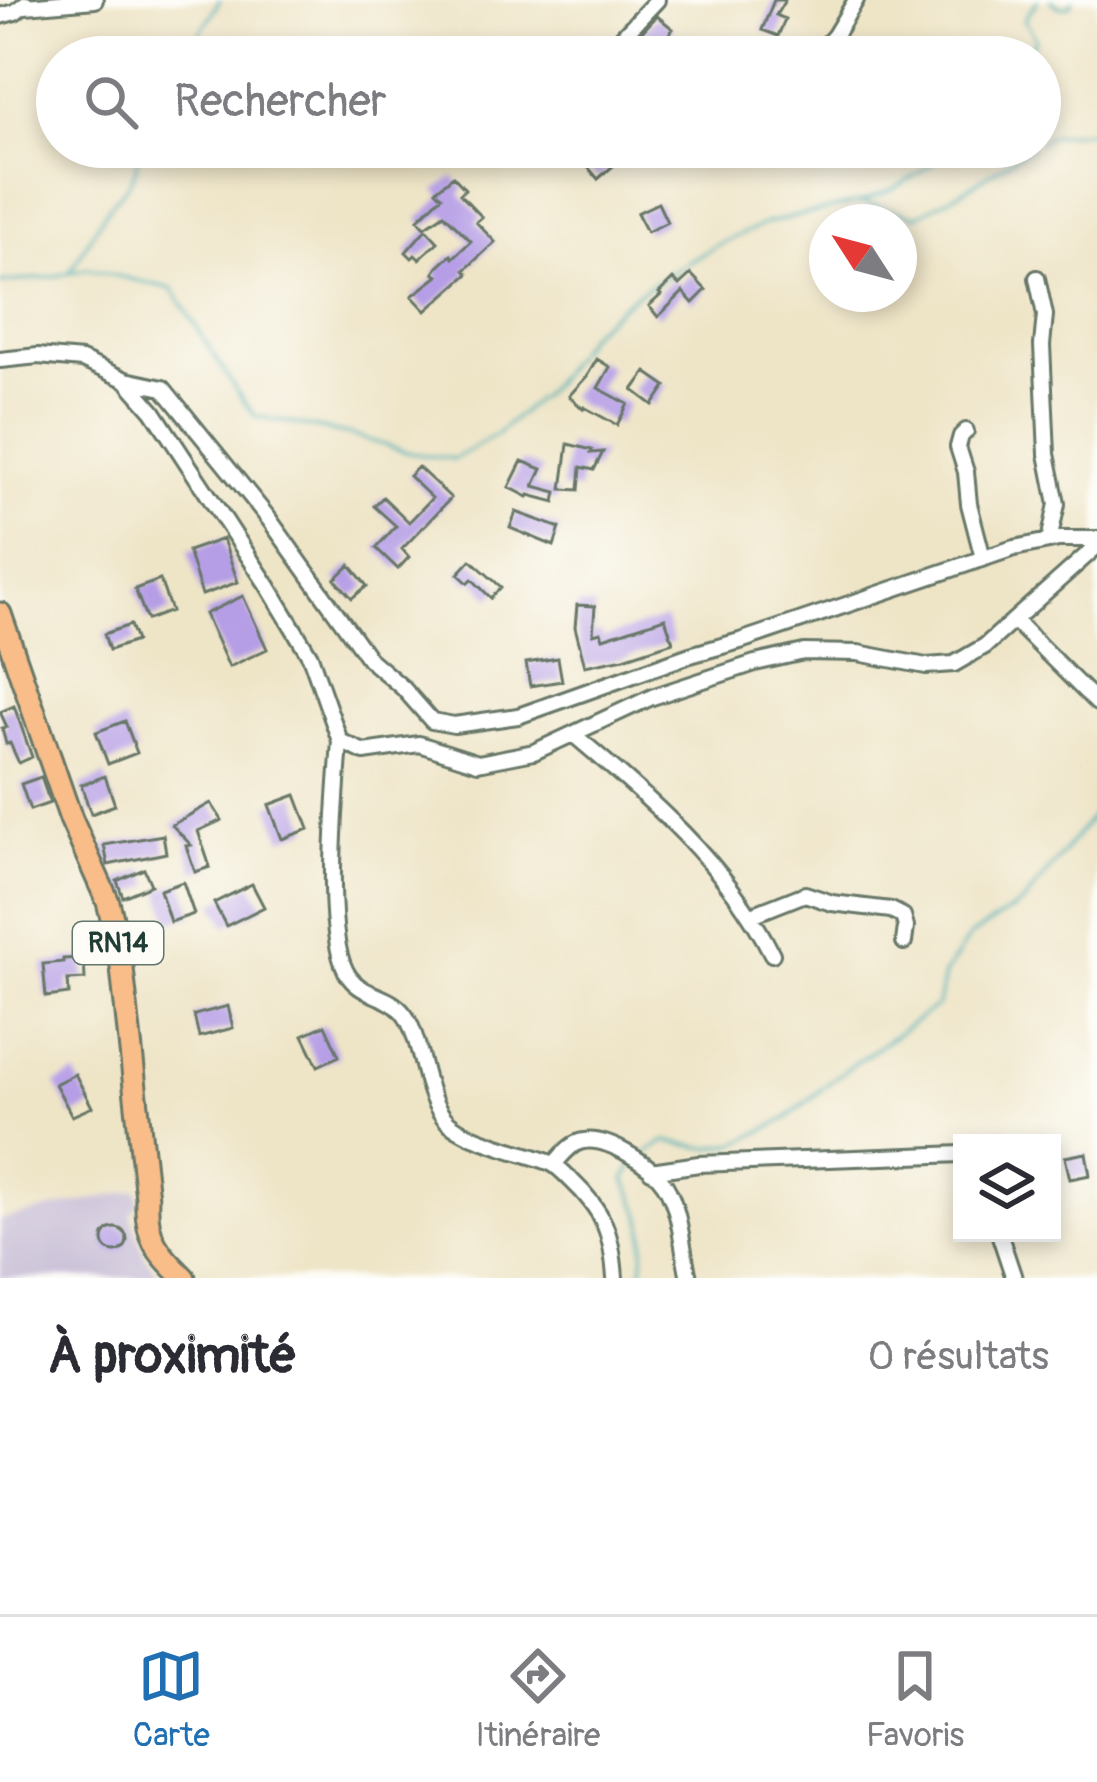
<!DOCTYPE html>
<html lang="fr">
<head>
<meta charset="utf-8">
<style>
  :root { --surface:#fff; --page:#f7f7f7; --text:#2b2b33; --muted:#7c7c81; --line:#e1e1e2; --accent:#1f6fb2 }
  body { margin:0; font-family:Pangolin,sans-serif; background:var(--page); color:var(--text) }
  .controls { position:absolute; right:36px; bottom:36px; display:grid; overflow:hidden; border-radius:0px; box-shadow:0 6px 18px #0003 }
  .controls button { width:108px; height:108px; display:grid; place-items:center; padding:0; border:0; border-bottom:3px solid var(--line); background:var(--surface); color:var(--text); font:60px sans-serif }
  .compass { position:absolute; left:809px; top:204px; width:108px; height:108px; border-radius:50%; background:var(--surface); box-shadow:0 6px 18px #0003; rotate:306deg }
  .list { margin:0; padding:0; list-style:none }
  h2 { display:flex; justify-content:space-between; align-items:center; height:156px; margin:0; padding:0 48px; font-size:51px }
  h2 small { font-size:39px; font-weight:400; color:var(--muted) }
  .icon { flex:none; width:66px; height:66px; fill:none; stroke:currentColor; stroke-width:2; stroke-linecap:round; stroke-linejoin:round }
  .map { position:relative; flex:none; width:1097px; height:1278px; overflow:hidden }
  .search { position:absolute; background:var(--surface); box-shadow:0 6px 18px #0003; left:36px; right:36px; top:36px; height:132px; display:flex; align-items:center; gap:30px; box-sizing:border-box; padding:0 42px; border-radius:66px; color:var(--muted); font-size:45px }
  .sheet { height:336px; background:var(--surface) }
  nav { display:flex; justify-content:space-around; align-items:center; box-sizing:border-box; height:168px; border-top:3px solid var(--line); background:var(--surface); font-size:33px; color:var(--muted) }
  nav a { display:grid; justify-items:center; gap:6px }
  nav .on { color:var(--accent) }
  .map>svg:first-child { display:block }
  .industrial { fill:#c9bfd7 }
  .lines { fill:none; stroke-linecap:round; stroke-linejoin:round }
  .stream { stroke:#39abb3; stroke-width:3 }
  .building { fill:#b69ee6 }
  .minor-casing { stroke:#677767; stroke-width:20 }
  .highway-casing { stroke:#677767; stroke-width:27 }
  .minor { stroke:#fff; stroke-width:14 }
  .highway { stroke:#f8bd89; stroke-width:21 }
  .labels { text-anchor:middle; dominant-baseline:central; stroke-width:9; stroke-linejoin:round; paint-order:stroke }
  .shield { fill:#fdfcf7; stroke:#62766e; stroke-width:3 }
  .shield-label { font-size:27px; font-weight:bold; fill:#1f3d34 }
</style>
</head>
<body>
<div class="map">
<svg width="1097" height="1278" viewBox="0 0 1097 1278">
  <rect width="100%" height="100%" fill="#fdfcf7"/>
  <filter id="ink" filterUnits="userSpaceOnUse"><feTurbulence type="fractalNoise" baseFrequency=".00833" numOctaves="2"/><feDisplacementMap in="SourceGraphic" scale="24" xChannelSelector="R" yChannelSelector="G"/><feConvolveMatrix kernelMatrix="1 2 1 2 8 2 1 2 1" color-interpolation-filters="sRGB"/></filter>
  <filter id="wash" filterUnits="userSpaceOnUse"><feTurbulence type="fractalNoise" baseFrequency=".004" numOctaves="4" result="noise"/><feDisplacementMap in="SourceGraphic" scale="48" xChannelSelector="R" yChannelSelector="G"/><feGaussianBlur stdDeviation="2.7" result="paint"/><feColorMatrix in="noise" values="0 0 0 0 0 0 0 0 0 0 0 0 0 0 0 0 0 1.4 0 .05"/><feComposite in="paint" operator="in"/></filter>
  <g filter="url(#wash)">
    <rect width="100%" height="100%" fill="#eee4c6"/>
    <path class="industrial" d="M137,1190l2,12 -9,13 15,42 16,21h-161v-58z"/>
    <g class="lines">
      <path class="stream" d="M1051,0l8,7 11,-1 3,-6
        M181,57l12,-12 27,-45
        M1026,57l10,-19 -12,-19 14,-19
        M1040,142l10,-6 47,-6
        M862,202l54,14 45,-24 70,-45
        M70,273c11,-20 22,-40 34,-59 18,-27 36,-31 33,-67
        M0,283l51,-6 36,-8 86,20 64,103 18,24 96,19 59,18 44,6 42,-24 54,-48 40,-55 45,-37 82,-50 50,-22 94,-21 32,-13 30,-18 28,-24
        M642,1156l24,-15 42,7 30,-5 48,-24 51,-43 101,-71 6,-30 26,-39 54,-34 73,-92
        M635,1162l-10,18c22,39 22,54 16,98"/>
    </g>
    <g id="blocks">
      <path class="building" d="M774,0h11l-9,15 9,4 -7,17 -16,-6z
        M657,16l16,13 -16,20 -18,-14z
        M610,147h16l6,5 -8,10 -3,-3 -23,20 -11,-13z
        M453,176l12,13 -5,5 22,23 -6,5 19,20 -30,28 3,4 -42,37 -14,-15 26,-20 -4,-3 4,-6 13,-12 2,3 18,-17 -27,-27 -19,13 -7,-8 24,-23 -6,-6z
        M658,203l9,19 -20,10 -10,-19z
        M426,229l12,13 -19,17 -4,-4 -3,3 -6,-6z
        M691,274l15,16 -13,13 -10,-11 -25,25 -9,-11 12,-11 -2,-2 14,-14 6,6z
        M597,359l13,8 -12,21 30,16 -11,21 -33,-18 -1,2 -14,-13 18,-20z
        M646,372l20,14 -13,19 -20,-15z
        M568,444l24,6 -1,3 12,-1 -9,18 -13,-3 -2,23 -17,-1z
        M522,461l20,8 -8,17 23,6 -2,10 -26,-7 -1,2 -19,-10z
        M418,467l33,31 -49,51 7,8 -11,12 -22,-21 20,-22 -22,-20 9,-9 26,25 23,-24 -23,-22z
        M516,512l44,16 -6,18 -44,-18z
        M223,539l15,43 -36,13 -14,-44z
        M471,560l30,27 -10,11 -19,-19 -4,4 -10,-9z
        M350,565l17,21 -15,12 -17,-19z
        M160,580l11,31 -24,9 -12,-31z
        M243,596l24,53 -38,18 -24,-53z
        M577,605l18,1 -2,28 8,-2 2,6 62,-20 8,24 -49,16 -39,8 -10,-39z
        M130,625l6,16 -27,9 -5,-16z
        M558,658l4,23 -32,5 -4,-23z
        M14,706l18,51 -13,6 -9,-20 -4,1 -4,-16 5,-1 -7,-15z
        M125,721l12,32 -29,11 -12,-32z
        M105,776l10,29 -24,9 -10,-29z
        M41,777l9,26 -20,7 -9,-26z
        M296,795l13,34 -27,10 -13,-34z
        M211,803l11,17 -24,11 12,36 -15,5 -9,-26 5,-1 -19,-20z
        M163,835l3,18 -58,12 -4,-20z
        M144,869l7,16 -28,12 -6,-16z
        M183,882l11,32 -24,8 -10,-32z
        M252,884l12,23 -38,19 -12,-23z
        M84,958l1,21 -17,1 1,14 -23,3 -3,-33 20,-2v-3z
        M228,1006l5,22 -34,9 -5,-22z
        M325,1025l14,31 -21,10 -15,-31z
        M75,1074l17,33 -20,9 -17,-32z
        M1086,1153l4,22 -20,4 -5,-22z
        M103 1240a12 12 0 1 1 24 0a12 12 0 1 1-24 0Z"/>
    </g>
  </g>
  <g filter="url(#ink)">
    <use href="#blocks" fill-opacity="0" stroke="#677767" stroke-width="3"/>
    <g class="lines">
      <defs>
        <path id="minor" d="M25,6l70,-6
          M0,16l15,-4 11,-9
          M603,57l54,-57
          M816,57l19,-22 21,-35
          M488,152l7,-5
          M1037,278l8,37 -3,30 5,109 10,50 -8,37
          M0,360l38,-4 44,4 44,20 27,31 115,175 42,70 30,85 24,11 55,-8 59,19 56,-11 118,-55 103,-34 49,-11 54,1 68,13 28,-2 31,-18 112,-100
          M126,380l37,8 106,131 100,140 34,29 29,33 22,4 64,-9 172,-61 50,-14 274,-93 45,-9h38
          M966,431l-5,5 -3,11 8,25 3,32 14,54
          M1015,621l82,82
          M573,734c77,65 153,129 199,220
          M340,741c-3,50 -19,200 10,237 16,21 43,15 58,42 16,30 16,79 40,102 14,12 33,18 50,24 17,6 36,10 53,17 8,4 14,11 21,18 32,30 40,53 43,97
          M752,915l53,-21 27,9 59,7 12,6 3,11 -2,15
          M554,1164c8,-8 17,-22 30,-23 24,-4 68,24 81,44 16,26 17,64 24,93
          M651,1171l48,-7 263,-10
          M999,1233l15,45"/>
        <path id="highway" d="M0,614l71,205 37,83 12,48 27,248c-2,41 10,53 37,80"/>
      </defs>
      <use href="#minor" class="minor-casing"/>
      <use href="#highway" class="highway-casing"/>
      <use href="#minor" class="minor"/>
      <use href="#highway" class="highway"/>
    </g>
  </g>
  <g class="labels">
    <rect class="shield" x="73" y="922" width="90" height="42" rx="9"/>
    <g class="shield-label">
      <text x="118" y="943">RN14</text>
    </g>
  </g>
</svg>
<div class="controls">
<button><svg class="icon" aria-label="layers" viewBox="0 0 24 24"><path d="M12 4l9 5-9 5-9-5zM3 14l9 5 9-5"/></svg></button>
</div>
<svg class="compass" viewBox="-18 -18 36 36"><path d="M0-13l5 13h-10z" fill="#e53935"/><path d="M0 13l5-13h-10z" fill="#7c7c81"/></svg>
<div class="search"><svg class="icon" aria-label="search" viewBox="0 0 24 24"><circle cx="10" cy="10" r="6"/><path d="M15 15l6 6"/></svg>Rechercher</div>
</div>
<section class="sheet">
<h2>À proximité<small>0 résultats</small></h2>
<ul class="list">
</ul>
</section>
<nav>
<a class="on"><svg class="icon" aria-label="map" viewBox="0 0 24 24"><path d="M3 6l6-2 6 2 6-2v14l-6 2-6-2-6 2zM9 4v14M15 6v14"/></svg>Carte</a>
<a><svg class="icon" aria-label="directions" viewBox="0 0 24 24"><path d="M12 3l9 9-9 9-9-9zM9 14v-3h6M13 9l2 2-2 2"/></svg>Itinéraire</a>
<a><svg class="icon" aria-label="saved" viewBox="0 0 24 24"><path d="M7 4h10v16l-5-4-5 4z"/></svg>Favoris</a>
</nav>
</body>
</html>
